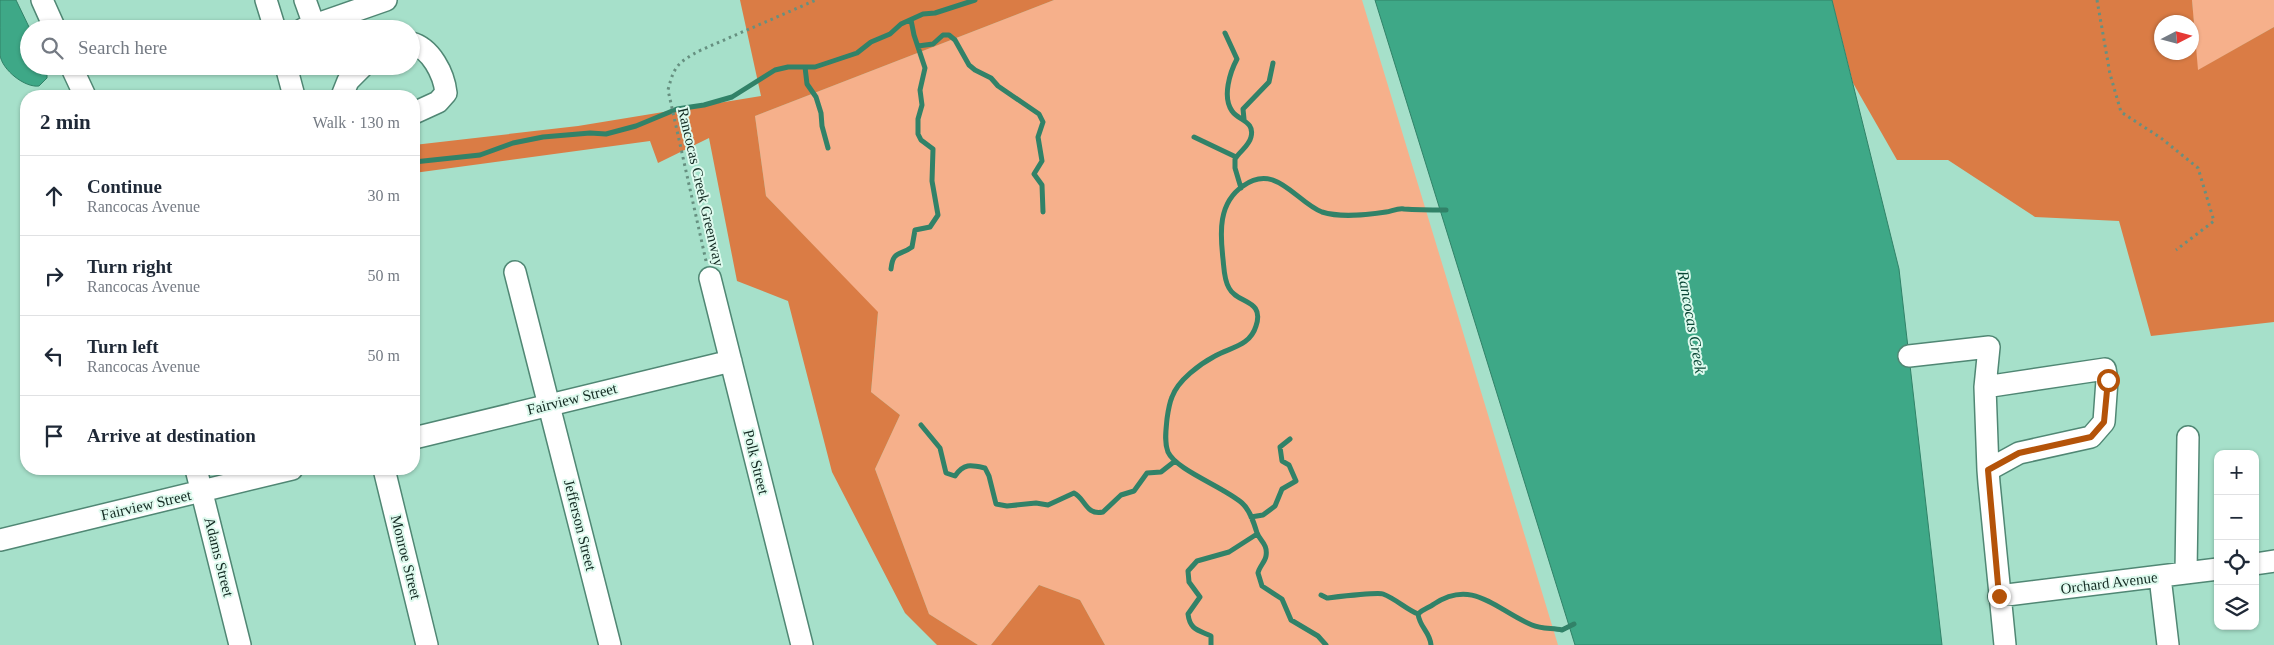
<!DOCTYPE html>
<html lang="en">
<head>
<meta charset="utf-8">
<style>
  :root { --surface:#fff; --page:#f2f2f3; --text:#1f2937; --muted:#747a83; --line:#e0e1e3 }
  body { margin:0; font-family:Georgia,serif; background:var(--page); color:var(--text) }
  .controls { position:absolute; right:15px; bottom:15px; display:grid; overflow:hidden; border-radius:10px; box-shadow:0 1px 4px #0004 }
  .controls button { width:45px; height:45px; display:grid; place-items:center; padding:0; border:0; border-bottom:1px solid var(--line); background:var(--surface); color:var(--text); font:25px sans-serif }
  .compass { position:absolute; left:2154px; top:15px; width:45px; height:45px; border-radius:50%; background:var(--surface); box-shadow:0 1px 4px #0004; rotate:84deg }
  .stop { position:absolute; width:15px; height:15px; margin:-11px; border:4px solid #b45309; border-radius:50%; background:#fff }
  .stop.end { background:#b45309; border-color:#fff; box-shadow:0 1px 5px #0008 }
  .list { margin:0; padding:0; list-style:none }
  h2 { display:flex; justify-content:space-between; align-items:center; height:65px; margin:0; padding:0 20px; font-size:21px }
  h2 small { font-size:16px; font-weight:400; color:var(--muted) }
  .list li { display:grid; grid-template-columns:32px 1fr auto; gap:15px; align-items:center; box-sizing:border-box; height:80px; padding:0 20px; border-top:1px solid var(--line) }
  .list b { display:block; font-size:19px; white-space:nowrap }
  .list p { margin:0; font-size:16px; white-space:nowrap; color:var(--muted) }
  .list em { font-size:16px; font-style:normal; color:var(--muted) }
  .icon { flex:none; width:28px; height:28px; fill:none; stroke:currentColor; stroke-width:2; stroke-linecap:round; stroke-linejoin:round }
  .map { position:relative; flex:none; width:2274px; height:645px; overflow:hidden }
  .search { position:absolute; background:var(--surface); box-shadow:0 1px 4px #0004; left:20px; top:20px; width:400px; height:55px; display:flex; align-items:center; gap:12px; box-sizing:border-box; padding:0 18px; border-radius:28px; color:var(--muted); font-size:19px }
  .panel { position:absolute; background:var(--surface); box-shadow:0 1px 4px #0004; left:20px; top:90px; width:400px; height:385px; border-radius:20px }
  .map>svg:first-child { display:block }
  .green { fill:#f6b08b }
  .forest { fill:#da7c45; fill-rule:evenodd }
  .water { fill:#3ea887; stroke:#318268 }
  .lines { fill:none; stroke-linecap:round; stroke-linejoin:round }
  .stream { stroke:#318268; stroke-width:5 }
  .minor-casing { stroke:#508774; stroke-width:24 }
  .path { stroke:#669080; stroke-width:3; stroke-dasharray:2.5 4; stroke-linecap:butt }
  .minor { stroke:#fff; stroke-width:21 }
  .route { stroke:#b45309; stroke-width:6 }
  .labels { text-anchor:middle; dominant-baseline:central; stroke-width:4; stroke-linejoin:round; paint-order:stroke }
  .street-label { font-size:15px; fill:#122921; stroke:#defaee }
  .water-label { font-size:16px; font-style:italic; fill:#0a4736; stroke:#defaee }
</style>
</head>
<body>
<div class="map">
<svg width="2274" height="645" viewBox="0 0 2274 645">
  <rect width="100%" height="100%" fill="#a6e0ca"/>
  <path class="green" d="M1054,0h308l196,645h-453l-25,-45 -41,-15 -48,60h-13l-49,-31 -54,-145 25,-54 -29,-23 7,-79 -112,-117 -11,-80z
    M2192,0h82v27l-77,44z"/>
  <path class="forest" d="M740,0h314l-299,116 11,80 112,116 -7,80 29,23 -25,54 54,145 49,31h-41l-32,-32 -73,-141 -44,-171 -51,-20 -28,-143 -51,25 -8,-22 -236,32v-28l164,-19 183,-30z
    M1832,0h360l6,70 76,-43v295l-123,14 -32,-115 -84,-4 -87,-57h-51l-44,-77zM2162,22h30v30h-30z
    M1039,585l41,15 25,45h-114z"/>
  <path class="water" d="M0,0h16l14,29 -1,37 18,1v11l-8,8c-14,2 -37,-16 -39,-31 0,-18 0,-37 0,-55z
    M1375,0h457l67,269 43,376h-367z"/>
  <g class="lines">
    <path class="stream" d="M1225,33l12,26c-7,13 -15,38 -5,52 7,10 23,10 19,26 -2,9 -11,14 -16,22v9l6,20
      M918,46l15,-2 10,-9h6l6,5 14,25 6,5 16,8 7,8 41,28 4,8 -5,15 4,24 -8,13 8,11 1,27
      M805,67l2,17 9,13 5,16 1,13 6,22
      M1244,119l-1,-10 26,-27 4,-19
      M1194,137l42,20
      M414,162l66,-7 33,-12 30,-6 47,-4 16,1 30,-8 41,-17 27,-4 28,-8 43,-27 13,-3h27l42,-14 14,-11 19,-8 11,-10 22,-10 12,-1 40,-13
      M891,269c2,-19 9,-13 21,-22l3,-17 15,-3 8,-12 -6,-34 1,-32 -12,-9 -3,-6v-15l4,-14 -2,-15 5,-22 -11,-33 -3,-15
      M921,425l19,23 6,25 9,3c9,-13 16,-11 30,-8l4,8 7,28 11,2 29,-3 12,2 26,-12c11,5 12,23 29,19l18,-17 13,-4 13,-18 14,-1 14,-11
      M1251,517l12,-2 12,-9 7,-17 14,-8 -7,-16 -7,-4 -2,-14 10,-8
      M1321,595l6,3c9,-1 51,-6 56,-4 13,5 23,15 35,20
      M1418,614c5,-5 11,-6 16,-10 39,-26 62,6 98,21 9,4 20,3 30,5l12,-6
      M1418,614c2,14 12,18 13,31
      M1211,645v-9c-13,-6 -21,-6 -23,-22l12,-17 -11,-15 -1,-11 9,-10 32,-9 28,-18
      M1326,645l-8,-9 -27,-16 -9,-21 -20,-13 -4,-13c1,-6 7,-11 8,-17 2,-12 -6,-15 -9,-23 -3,-10 -7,-23 -15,-30 -18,-16 -66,-33 -74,-51 -4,-10 -2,-22 -1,-33 1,-7 2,-15 5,-22 6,-17 28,-33 43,-41 16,-9 35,-10 41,-30 9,-27 -19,-22 -27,-38 -5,-8 -5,-20 -6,-29 -3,-26 -5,-56 20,-73 33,-24 53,16 79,26 19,6 44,3 64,0 6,-1 12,-4 18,-3 14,1 28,1 42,1"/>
    <defs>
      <path id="minor" d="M42,0l13,29
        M266,0l9,29
        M305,0l9,25
        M303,29l83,-29
        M411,43c20,5 33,31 35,50l-8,9 -24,11
        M71,66l14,30
        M286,66l8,30
        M342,96l6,-15 15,-15
        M515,272l95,373
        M710,278l92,367
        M1909,356l80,-9 -4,40
        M414,438l317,-77
        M196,469l44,176
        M384,469l43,176
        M1988,470l31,-17 72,-16 13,-15 3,-42 -2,-11 -120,18 3,83 1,13 16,162
        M0,540l292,-71
        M2255,564l19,-3
        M2186,573l2,-136
        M2160,577l8,68
        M1999,596l219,-27"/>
    </defs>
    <use href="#minor" class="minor-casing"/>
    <path class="path" d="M2097,0l13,74 11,38 40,26 37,30 16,53 -38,29
      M706,261l-38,-171c6,-24 10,-28 33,-40l115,-50"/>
    <use href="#minor" class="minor"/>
  </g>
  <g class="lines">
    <path class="route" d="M1999,596l-11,-126 31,-17 72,-16 13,-15 4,-42"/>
  </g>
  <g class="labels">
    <g class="street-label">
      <text transform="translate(701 187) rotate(77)">Rancocas Creek Greenway</text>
      <text transform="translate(572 399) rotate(-14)">Fairview Street</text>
      <text transform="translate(756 462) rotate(76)">Polk Street</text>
      <text transform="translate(146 505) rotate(-13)">Fairview Street</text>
      <text transform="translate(580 525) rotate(76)">Jefferson Street</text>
      <text transform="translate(219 557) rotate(76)">Adams Street</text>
      <text transform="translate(406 557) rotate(76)">Monroe Street</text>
      <text transform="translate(2109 583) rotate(-7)">Orchard Avenue</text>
    </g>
    <g class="water-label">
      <text transform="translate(1692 322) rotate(80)">Rancocas Creek</text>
    </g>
  </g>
</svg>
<div class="controls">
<button>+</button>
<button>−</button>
<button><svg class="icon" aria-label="locate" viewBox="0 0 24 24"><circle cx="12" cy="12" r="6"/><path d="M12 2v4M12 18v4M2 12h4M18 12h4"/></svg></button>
<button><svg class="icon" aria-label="layers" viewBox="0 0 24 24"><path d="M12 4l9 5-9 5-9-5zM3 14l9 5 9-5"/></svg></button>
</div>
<svg class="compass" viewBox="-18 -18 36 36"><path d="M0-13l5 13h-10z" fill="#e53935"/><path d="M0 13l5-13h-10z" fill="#747a83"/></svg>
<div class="stop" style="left:2108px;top:380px"></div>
<div class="stop end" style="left:1999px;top:596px"></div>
<div class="search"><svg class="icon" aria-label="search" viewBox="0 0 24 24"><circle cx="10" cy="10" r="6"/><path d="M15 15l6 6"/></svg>Search here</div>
<section class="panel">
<h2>2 min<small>Walk · 130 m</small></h2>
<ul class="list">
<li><svg class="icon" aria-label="ahead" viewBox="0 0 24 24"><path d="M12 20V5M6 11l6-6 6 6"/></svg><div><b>Continue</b><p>Rancocas Avenue</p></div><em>30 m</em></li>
<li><svg class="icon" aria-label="right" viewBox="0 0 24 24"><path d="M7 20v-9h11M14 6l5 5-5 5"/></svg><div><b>Turn right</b><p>Rancocas Avenue</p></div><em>50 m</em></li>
<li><svg class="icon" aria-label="left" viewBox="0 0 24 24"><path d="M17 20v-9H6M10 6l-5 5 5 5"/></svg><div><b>Turn left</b><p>Rancocas Avenue</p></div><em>50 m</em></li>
<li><svg class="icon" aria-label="arrive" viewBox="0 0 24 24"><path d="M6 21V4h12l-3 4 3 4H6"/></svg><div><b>Arrive at destination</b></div></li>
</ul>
</section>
</div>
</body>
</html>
